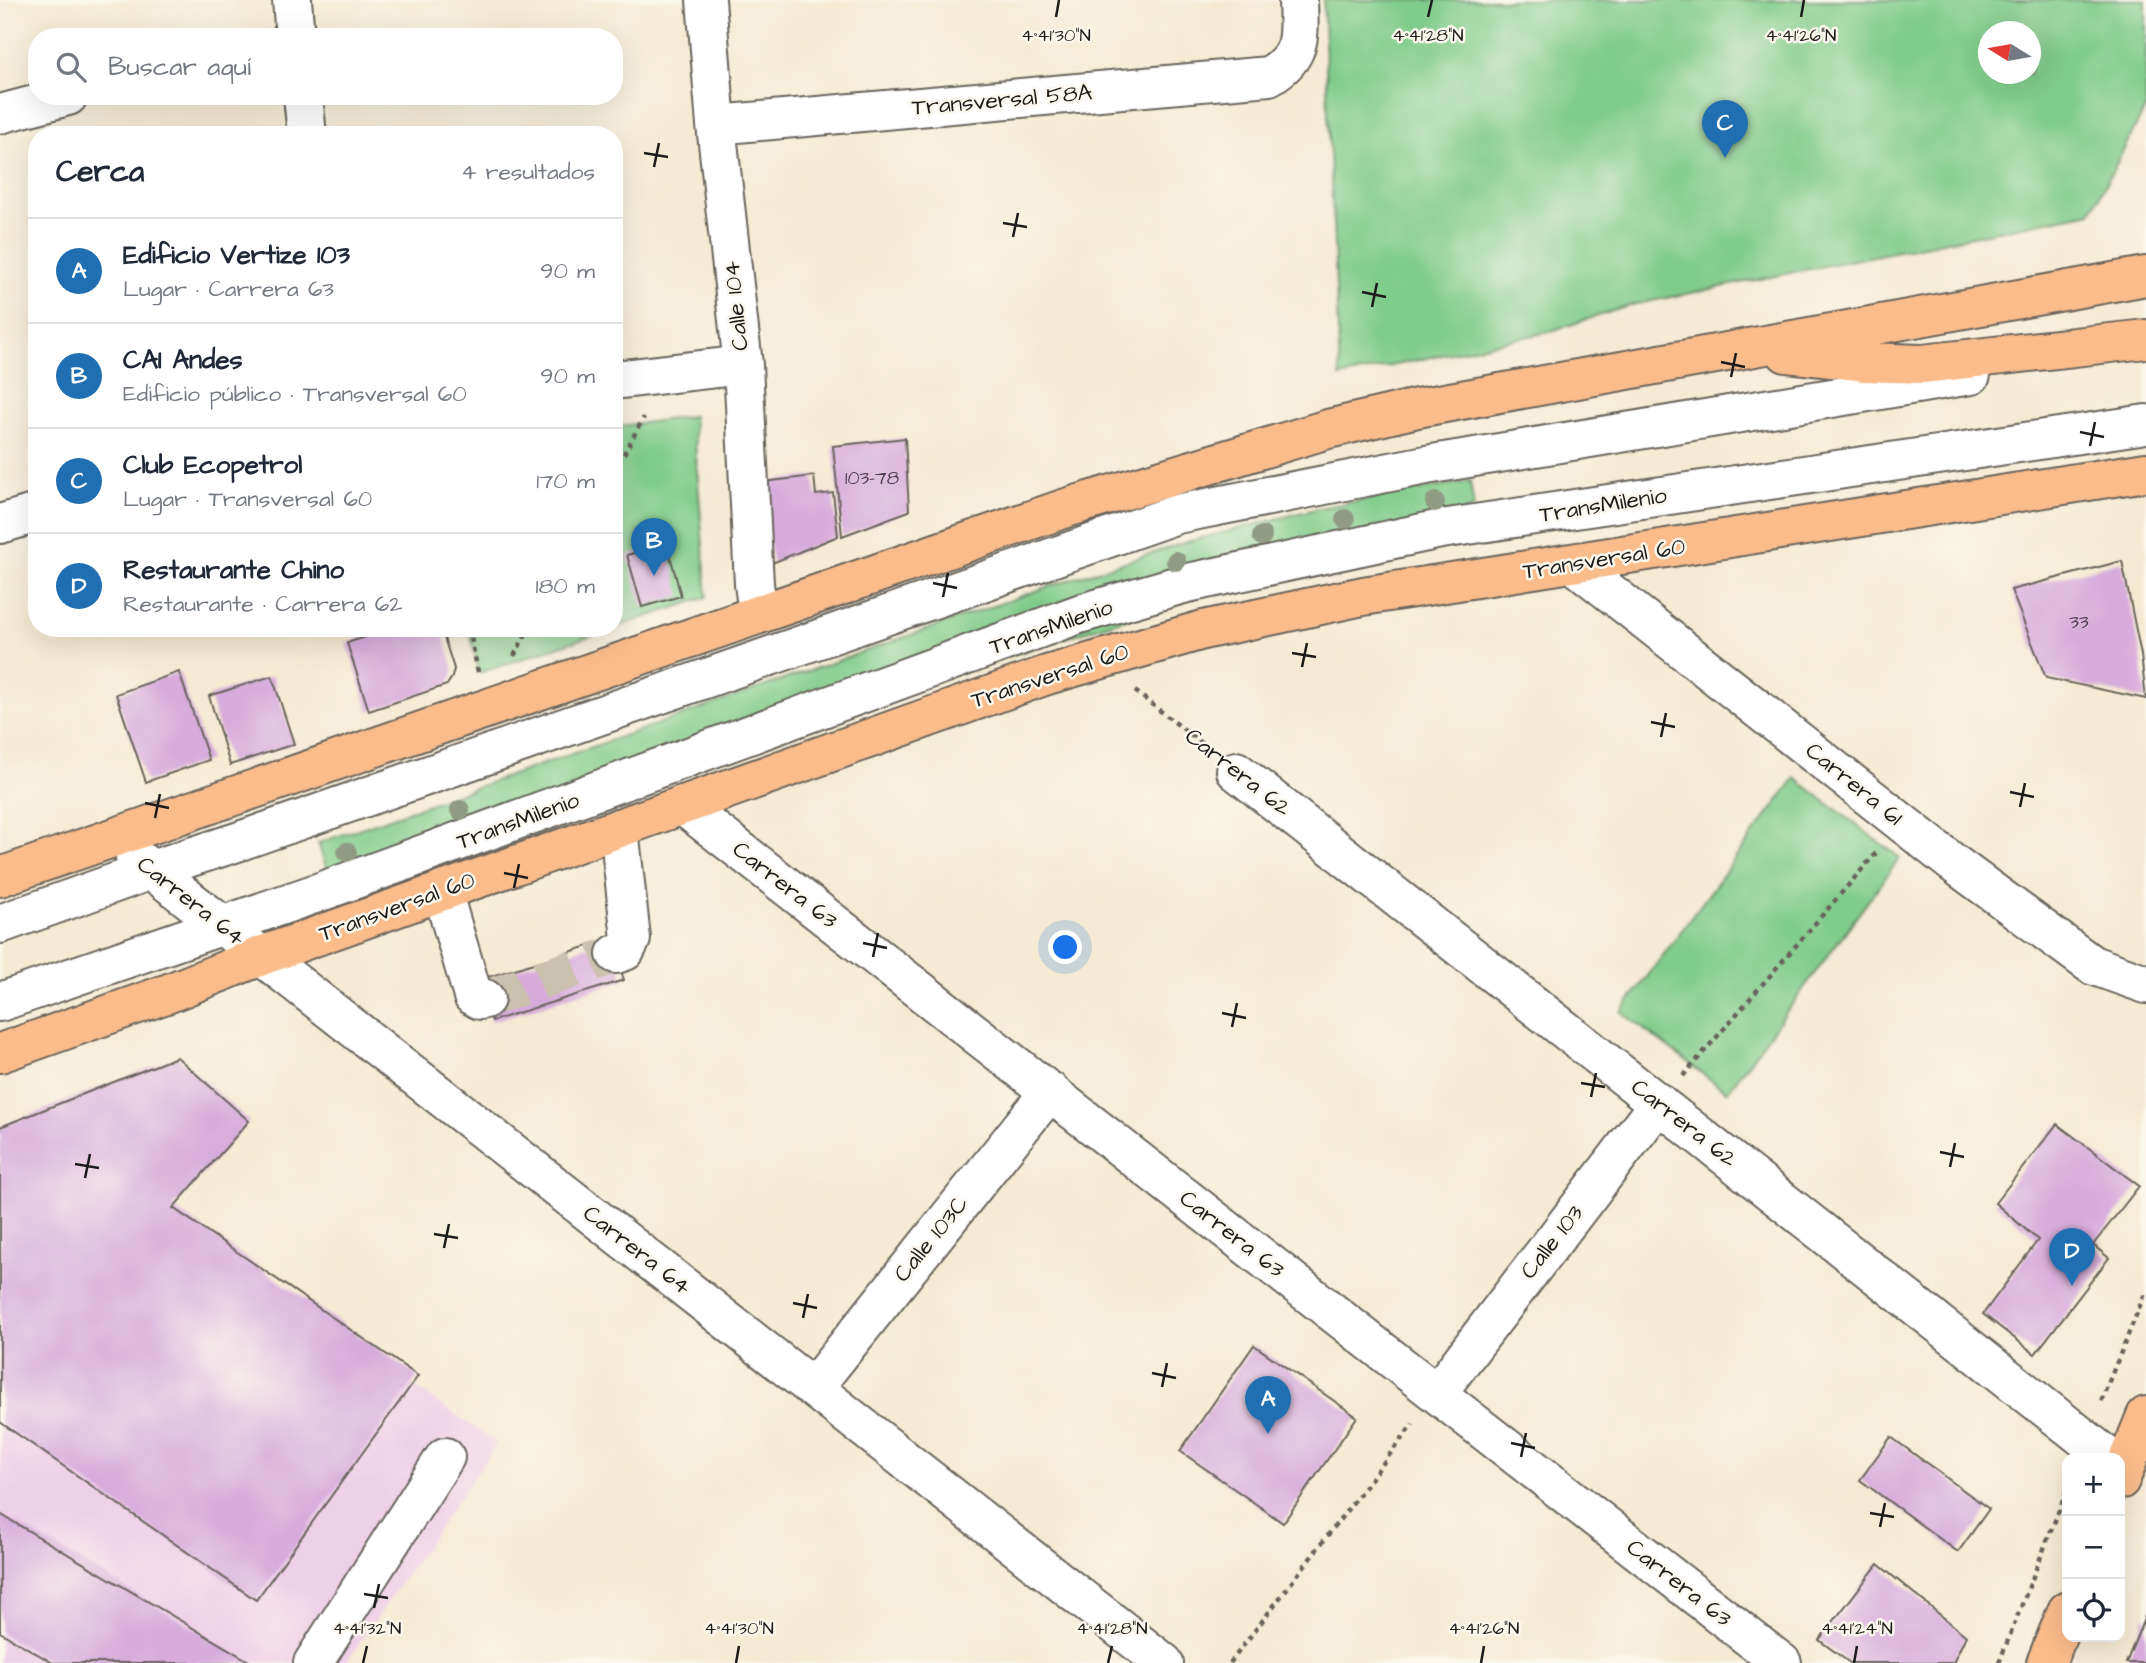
<!DOCTYPE html>
<html lang="es">
<head>
<meta charset="utf-8">
<style>
  :root { --surface:#fff; --page:#f2f2f3; --text:#1f2937; --muted:#747a83; --line:#e0e1e3; --accent:#1f6fb2 }
  body { margin:0; font-family:"Architects Daughter",sans-serif; background:var(--page); color:var(--text) }
  .controls { position:absolute; right:21px; bottom:21px; display:grid; overflow:hidden; border-radius:14px; box-shadow:0 7px 28px #0002 }
  .controls button { width:63px; height:63px; display:grid; place-items:center; padding:0; border:0; border-bottom:2px solid var(--line); background:var(--surface); color:var(--text); font:35px sans-serif }
  .compass { position:absolute; left:1978px; top:21px; width:63px; height:63px; border-radius:50%; background:var(--surface); box-shadow:0 7px 28px #0002; rotate:281deg }
  .you { position:absolute; left:1066px; top:948px; width:24px; height:24px; margin:-18px; border:5px solid #fff; border-radius:50%; background:#1a73e8; box-shadow:0 0 0 10px #1a73e833 }
  .badge { display:grid; place-items:center; width:46px; height:46px; border-radius:50%; background:var(--accent); color:#fff; font-size:23px; font-weight:700 }
  .pin { position:absolute; translate:-50% -58px; filter:drop-shadow(0 2px 4px #0008) }
  .pin::after { content:''; position:absolute; top:37px; width:24px; height:21px; background:inherit; clip-path:polygon(0 0,100% 0,50% 100%) }
  .list { margin:0; padding:0; list-style:none }
  h2 { display:flex; justify-content:space-between; align-items:center; height:91px; margin:0; padding:0 28px; font-size:30px }
  h2 small { font-size:23px; font-weight:400; color:var(--muted) }
  .list li { display:grid; grid-template-columns:46px 1fr auto; gap:21px; align-items:center; box-sizing:border-box; height:105px; padding:0 28px; border-top:2px solid var(--line) }
  .list b { display:block; font-size:26px; white-space:nowrap }
  .list p { margin:0; font-size:23px; white-space:nowrap; color:var(--muted) }
  .list em { font-size:23px; font-style:normal; color:var(--muted) }
  .icon { flex:none; width:38px; height:38px; fill:none; stroke:currentColor; stroke-width:2; stroke-linecap:round; stroke-linejoin:round }
  .map { position:relative; flex:none; width:2146px; height:1663px; overflow:hidden }
  .search { position:absolute; background:var(--surface); box-shadow:0 7px 28px #0002; left:28px; top:28px; width:595px; height:77px; display:flex; align-items:center; gap:18px; box-sizing:border-box; padding:0 24px; border-radius:28px; color:var(--muted); font-size:26px }
  .panel { position:absolute; background:var(--surface); box-shadow:0 7px 28px #0002; left:28px; top:126px; width:595px; height:511px; border-radius:28px }
  .map>svg:first-child { display:block }
  .built { fill:#eed0e7 }
  .green { fill:#80cc8a; stroke:#4e7453; stroke-width:2; fill-rule:evenodd }
  .building { fill:#d7acdb }
  .lines { fill:none; stroke-linecap:round; stroke-linejoin:round }
  .minor-tunnel { stroke:#cac1ae; stroke-width:38; stroke-dasharray:38 19; stroke-linecap:butt }
  .minor-casing { stroke:#68645c; stroke-width:42 }
  .major-casing { stroke:#68645c; stroke-width:42 }
  .path { stroke:#68645c; stroke-width:4.5; stroke-dasharray:5 5; stroke-linecap:butt }
  .minor { stroke:#fff; stroke-width:38 }
  .major { stroke:#fabc8b; stroke-width:38 }
  .tree { fill:#919b83 }
  .ticks { fill:none; stroke:#1c1c1c; stroke-width:2.5 }
  .labels { text-anchor:middle; dominant-baseline:central; stroke-width:5; stroke-linejoin:round; paint-order:stroke }
  .number-label { font-size:19px; fill:#4b404c }
  .street-label { font-size:23px; fill:#1c1c1c; stroke:#fbf7ec }
  .ticks-label { font-size:18px; text-anchor:middle; fill:#1c1c1c; stroke:#fbf7ec; stroke-width:5; stroke-linejoin:round; paint-order:stroke }
</style>
</head>
<body>
<div class="map">
<svg width="2146" height="1663" viewBox="0 0 2146 1663">
  <rect width="100%" height="100%" fill="#fbf7ec"/>
  <filter id="ink" filterUnits="userSpaceOnUse"><feTurbulence type="fractalNoise" baseFrequency=".0143" numOctaves="2"/><feDisplacementMap in="SourceGraphic" scale="14" xChannelSelector="R" yChannelSelector="G"/><feConvolveMatrix kernelMatrix="1 2 1 2 8 2 1 2 1" color-interpolation-filters="sRGB"/></filter>
  <filter id="wash" filterUnits="userSpaceOnUse"><feTurbulence type="fractalNoise" baseFrequency=".00686" numOctaves="4" result="noise"/><feDisplacementMap in="SourceGraphic" scale="28" xChannelSelector="R" yChannelSelector="G"/><feGaussianBlur stdDeviation="1.57" result="paint"/><feColorMatrix in="noise" values="0 0 0 0 0 0 0 0 0 0 0 0 0 0 0 0 0 1.4 0 .05"/><feComposite in="paint" operator="in"/></filter>
  <g filter="url(#wash)">
    <rect width="100%" height="100%" fill="#f5ead3"/>
    <path class="built" d="M24,1119l473,324 -151,220h-346v-536z"/>
    <path class="green" d="M1323,0h823v107l-55,105 -459,93 -84,27 -208,45zM1988,32h42v42h-42z
      M693,416l14,181 -228,76 -10,-45h145v-201z
      M1470,481l4,27 -1146,364 -10,-29 735,-258 137,-44 129,-33z
      M1795,778l105,80 -173,234 -106,-80z"/>
    <g id="blocks">
      <path class="building" d="M905,438l4,73 -67,25 -9,-90z
        M814,476l2,19 17,-2 5,43 -66,27 -9,-81z
        M667,544l14,52 -39,11 -15,-52z
        M2122,561l19,94 5,44 -100,-21 -35,-88z
        M393,628h48l13,41 -2,8 -5,8 -78,26 -22,-68z
        M179,672l30,88 -63,22 -30,-88z
        M272,676l22,68 -64,21 -21,-69z
        M611,939l13,41 -132,41 -13,-41z
        M177,1057l72,64 -76,87 245,168 -162,224 -256,-178v-295z
        M2057,1124l82,62 -46,59 16,13 -74,96 -52,-40 55,-74 -43,-37z
        M1254,1345l103,72 -74,106 -103,-72z
        M1891,1437l98,72 -31,43 -98,-72z
        M0,1514l252,149h-199l-53,-31z
        M1878,1564l88,72 -13,27h-103l-31,-23z
        M2146,1614v49h-20z"/>
    </g>
  </g>
  <g filter="url(#ink)">
    <use href="#blocks" fill-opacity="0" stroke="#68645c" stroke-width="2"/>
    <g class="lines">
      <path class="minor-tunnel" d="M485,999l131,-45"/>
      <defs>
        <path id="minor" d="M292,0l3,37
          M706,0l10,125 27,240 11,219 4,29
          M303,96l4,39
          M0,114l68,-18
          M716,125l553,-49c34,-20 30,-41 29,-76
          M614,380l129,-15
          M0,524l37,-11
          M1574,564l379,299 139,102 54,19
          M1236,771l873,687
          M682,805l1100,858
          M135,857l1029,806
          M442,891l31,105 7,4 5,-1
          M0,924l151,-54 86,-28 940,-328 249,-49 545,-90
          M616,954l9,-3 6,-12 -12,-111
          M0,1002l320,-110 759,-278 104,-30 258,-55 705,-105
          M813,1388l237,-297
          M1437,1393l222,-290
          M313,1663l132,-206"/>
        <path id="major" d="M1786,353l78,9 58,2 224,-25
          M0,877l1066,-369 262,-79 89,-21 729,-132
          M0,1053l169,-60 92,-37 786,-281 156,-45 160,-34 783,-124
          M2120,1480l26,-64
          M2046,1663l21,-52"/>
      </defs>
      <use href="#minor" class="minor-casing"/>
      <use href="#major" class="major-casing"/>
      <path class="path" d="M614,472l30,-55
        M469,628l9,44
        M514,656l15,-28
        M1135,691l70,55
        M1683,1076l194,-224
        M2101,1401l45,-110
        M1230,1663l183,-239
        M1999,1663l68,-173"/>
      <use href="#minor" class="minor"/>
      <use href="#major" class="major"/>
    </g>
    <g class="tree">
      <circle cx="1435" cy="502" r="10"/>
      <circle cx="1345" cy="519" r="10"/>
      <circle cx="1262" cy="536" r="10"/>
      <circle cx="1176" cy="561" r="10"/>
      <circle cx="460" cy="810" r="10"/>
      <circle cx="347" cy="852" r="10"/>
    </g>
  </g>
  <path class="ticks" d="M1056,17l3,-17M1428,17l4,-17M1801,17l3,-17M644,153l24,4M654,167l5,-24M1003,223l24,4M1013,237l5,-24M1362,292l24,5M1372,307l5,-24M1721,362l24,5M1731,377l5,-24M2080,432l24,5M2090,446l5,-24M933,583l24,5M943,597l5,-24M1292,653l24,4M1302,667l5,-24M1651,722l24,5M1661,737l5,-24M2010,792l24,5M145,803l24,5M2020,807l5,-24M155,818l5,-24M504,873l24,5M514,888l5,-24M863,943l24,5M873,957l5,-24M1222,1013l24,5M1232,1027l5,-24M1581,1083l24,4M1591,1097l5,-24M1940,1152l24,5M75,1164l24,4M1950,1167l5,-24M85,1178l5,-24M434,1234l24,4M444,1248l5,-24M793,1303l24,5M803,1318l5,-24M1152,1373l24,5M1162,1387l5,-24M1511,1443l24,5M1521,1457l5,-24M1870,1513l24,4M1880,1527l5,-24M364,1594l24,4M374,1608l5,-24M363,1663l4,-17M736,1663l3,-17M1108,1663l4,-17M1481,1663l3,-17M1854,1663l3,-17"/>
  <g class="labels">
    <g class="number-label">
      <text x="872" y="478">103-78</text>
      <text x="2079" y="622">33</text>
    </g>
    <g class="street-label">
      <text transform="translate(1002 100) rotate(-5)">Transversal 58A</text>
      <text transform="translate(736 306) rotate(-96)">Calle 104</text>
      <text transform="translate(1603 505) rotate(-9)">TransMilenio</text>
      <text transform="translate(1604 559) rotate(-9)">Transversal 60</text>
      <text transform="translate(1051 627) rotate(-19)">TransMilenio</text>
      <text transform="translate(1050 676) rotate(-18)">Transversal 60</text>
      <text transform="translate(1238 772) rotate(38)">Carrera 62</text>
      <text transform="translate(1854 784) rotate(39)">Carrera 61</text>
      <text transform="translate(518 821) rotate(-20)">TransMilenio</text>
      <text transform="translate(785 885) rotate(38)">Carrera 63</text>
      <text transform="translate(191 901) rotate(38)">Carrera 64</text>
      <text transform="translate(397 907) rotate(-20)">Transversal 60</text>
      <text transform="translate(1684 1123) rotate(38)">Carrera 62</text>
      <text transform="translate(1232 1234) rotate(38)">Carrera 63</text>
      <text transform="translate(931 1239) rotate(-51)">Calle 103C</text>
      <text transform="translate(1552 1242) rotate(-52)">Calle 103</text>
      <text transform="translate(637 1250) rotate(38)">Carrera 64</text>
      <text transform="translate(1679 1583) rotate(38)">Carrera 63</text>
    </g>
  </g>
  <g class="ticks-label">
    <text x="1056" y="41">4°41'30"N</text>
    <text x="1428" y="41">4°41'28"N</text>
    <text x="1801" y="41">4°41'26"N</text>
    <text x="367" y="1634">4°41'32"N</text>
    <text x="739" y="1634">4°41'30"N</text>
    <text x="1112" y="1634">4°41'28"N</text>
    <text x="1484" y="1634">4°41'26"N</text>
    <text x="1857" y="1634">4°41'24"N</text>
  </g>
</svg>
<div class="controls">
<button>+</button>
<button>−</button>
<button><svg class="icon" aria-label="locate" viewBox="0 0 24 24"><circle cx="12" cy="12" r="6"/><path d="M12 2v4M12 18v4M2 12h4M18 12h4"/></svg></button>
</div>
<svg class="compass" viewBox="-18 -18 36 36"><path d="M0-13l5 13h-10z" fill="#e53935"/><path d="M0 13l5-13h-10z" fill="#747a83"/></svg>
<div class="you"></div>
<div class="pin badge" style="left:1268px;top:1434px">A</div>
<div class="pin badge" style="left:654px;top:576px">B</div>
<div class="pin badge" style="left:1725px;top:158px">C</div>
<div class="pin badge" style="left:2072px;top:1286px">D</div>
<div class="search"><svg class="icon" aria-label="search" viewBox="0 0 24 24"><circle cx="10" cy="10" r="6"/><path d="M15 15l6 6"/></svg>Buscar aquí</div>
<section class="panel">
<h2>Cerca<small>4 resultados</small></h2>
<ul class="list">
<li><span class="badge">A</span><div><b>Edificio Vertize 103</b><p>Lugar · Carrera 63</p></div><em>90 m</em></li>
<li><span class="badge">B</span><div><b>CAI Andes</b><p>Edificio público · Transversal 60</p></div><em>90 m</em></li>
<li><span class="badge">C</span><div><b>Club Ecopetrol</b><p>Lugar · Transversal 60</p></div><em>170 m</em></li>
<li><span class="badge">D</span><div><b>Restaurante Chino</b><p>Restaurante · Carrera 62</p></div><em>180 m</em></li>
</ul>
</section>
</div>
</body>
</html>
